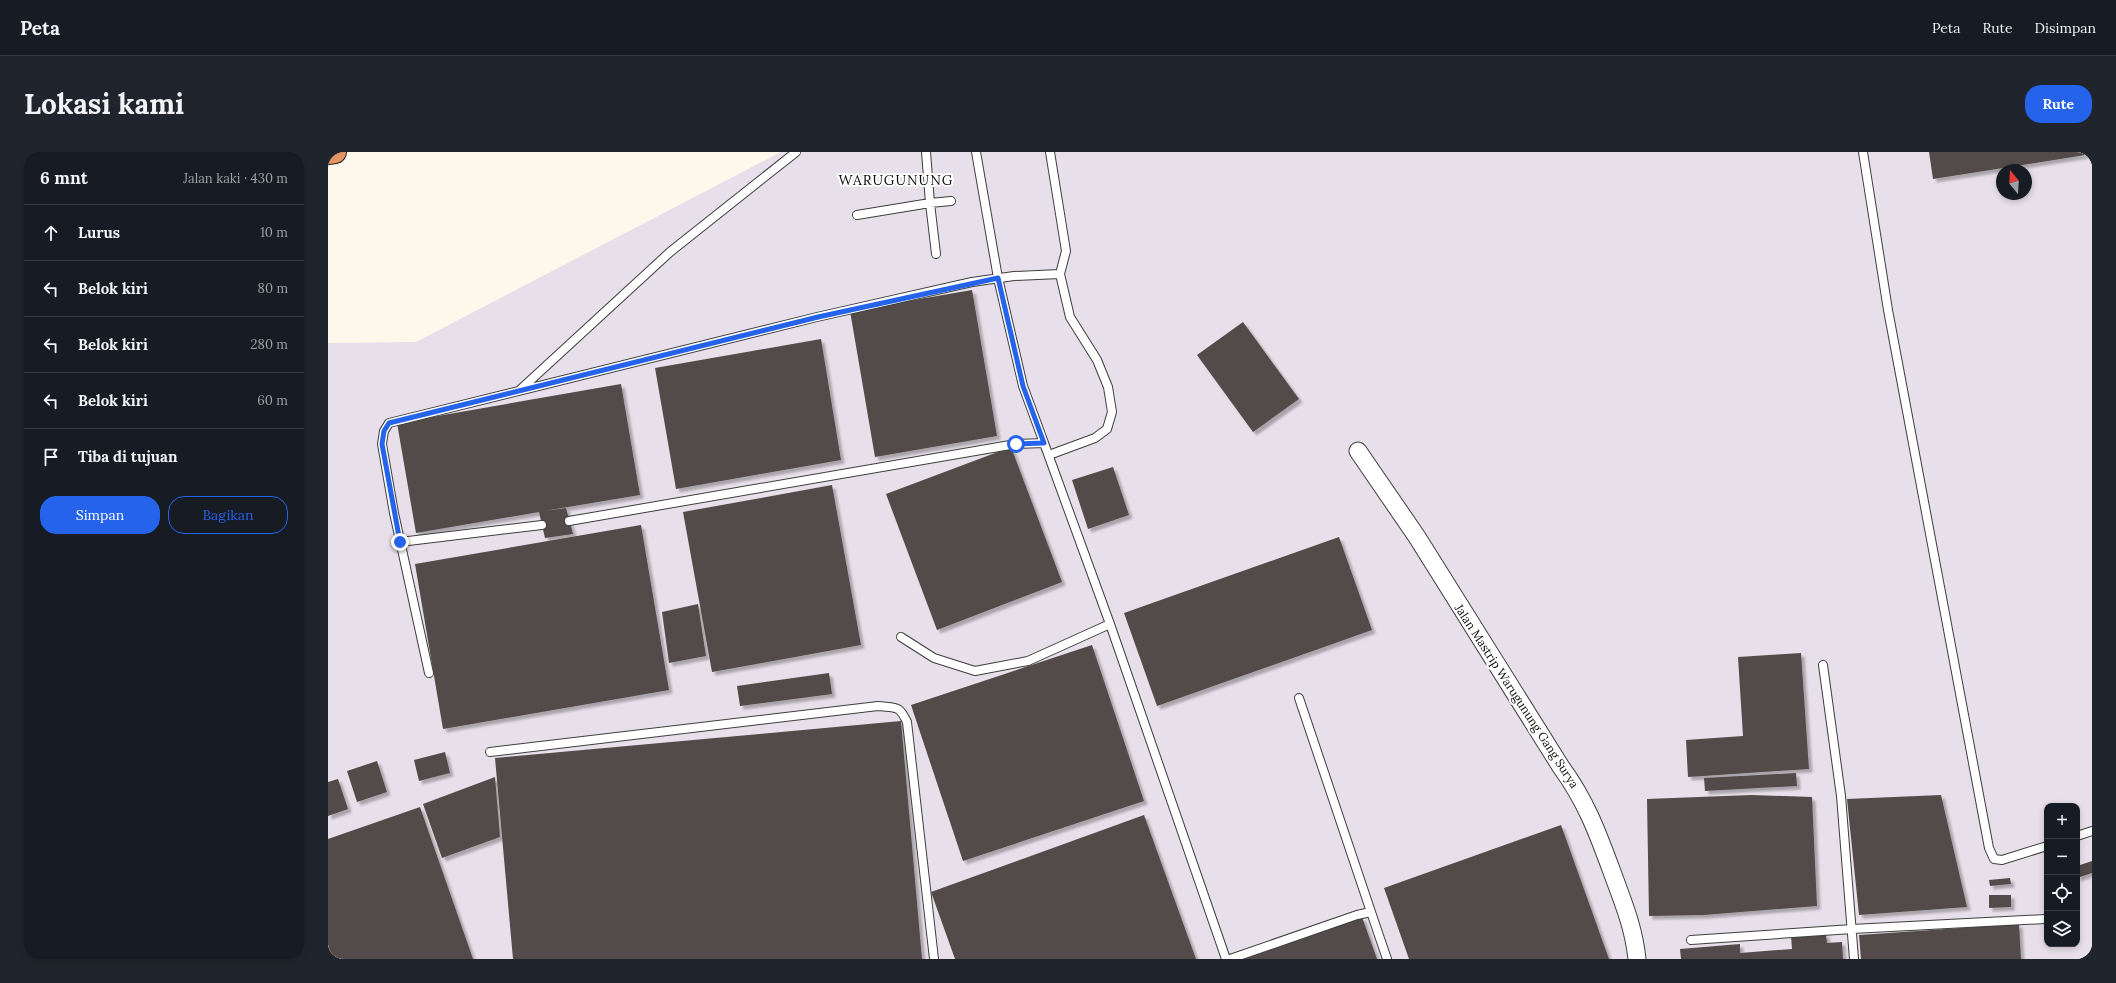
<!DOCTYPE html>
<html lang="id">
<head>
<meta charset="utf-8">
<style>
  :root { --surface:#171b24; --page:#20242c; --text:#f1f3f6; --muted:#9ea1a6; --line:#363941; --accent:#2563eb }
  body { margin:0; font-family:Lora,serif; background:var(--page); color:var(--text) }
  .controls { position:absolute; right:12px; bottom:12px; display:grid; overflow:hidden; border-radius:8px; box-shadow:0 2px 6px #0003 }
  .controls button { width:36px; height:36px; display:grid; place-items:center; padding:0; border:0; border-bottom:1px solid var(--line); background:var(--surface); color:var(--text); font:20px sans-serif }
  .compass { position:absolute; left:1668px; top:12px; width:36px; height:36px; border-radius:50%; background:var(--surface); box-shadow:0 2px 6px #0003; rotate:342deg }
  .stop { position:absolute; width:12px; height:12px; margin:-9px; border:3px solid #2563eb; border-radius:50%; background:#fff }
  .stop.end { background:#2563eb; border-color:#fff; box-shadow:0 1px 4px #0008 }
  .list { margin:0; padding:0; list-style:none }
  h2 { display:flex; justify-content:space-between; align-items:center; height:52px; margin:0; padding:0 16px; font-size:17px }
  h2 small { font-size:13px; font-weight:400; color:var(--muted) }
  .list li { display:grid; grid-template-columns:26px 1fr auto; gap:12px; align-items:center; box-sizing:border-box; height:56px; padding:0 16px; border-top:1px solid var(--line) }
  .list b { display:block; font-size:15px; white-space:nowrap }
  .list em { font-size:13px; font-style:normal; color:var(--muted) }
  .actions { display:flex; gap:8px; padding:12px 16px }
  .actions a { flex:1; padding:9px 0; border:1px solid var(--accent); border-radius:16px; text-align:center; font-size:14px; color:var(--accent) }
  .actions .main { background:var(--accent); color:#fff }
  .icon { flex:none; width:22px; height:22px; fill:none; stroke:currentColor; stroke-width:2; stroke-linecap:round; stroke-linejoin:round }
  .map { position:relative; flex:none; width:1764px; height:807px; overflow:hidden; border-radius:16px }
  header { display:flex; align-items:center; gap:24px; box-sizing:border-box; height:56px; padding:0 20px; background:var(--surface); border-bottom:1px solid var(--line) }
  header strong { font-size:19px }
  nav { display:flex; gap:22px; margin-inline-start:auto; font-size:14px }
  .intro { display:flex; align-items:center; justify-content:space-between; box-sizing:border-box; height:96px; padding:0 24px }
  h1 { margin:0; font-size:28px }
  .button { padding:10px 18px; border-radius:16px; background:var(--accent); color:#fff; font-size:14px; font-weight:700 }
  main { display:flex; gap:24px; padding:0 24px }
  aside { flex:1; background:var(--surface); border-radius:16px; box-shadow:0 2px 6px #0003 }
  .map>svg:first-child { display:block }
  .industrial { fill:#e7dfe9; fill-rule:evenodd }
  .building { fill:#524b48; filter:url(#shadow) }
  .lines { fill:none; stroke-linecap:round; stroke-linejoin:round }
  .service-casing { stroke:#3e3e3e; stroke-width:10 }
  .minor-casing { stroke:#3e3e3e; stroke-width:19 }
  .motorway-casing { stroke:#1c1c1c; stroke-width:24 }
  .service { stroke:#fff; stroke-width:8 }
  .minor { stroke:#fff; stroke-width:17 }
  .motorway { stroke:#e39462; stroke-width:22 }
  .route { stroke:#2563eb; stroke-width:5 }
  .labels { text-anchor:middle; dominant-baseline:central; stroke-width:4; stroke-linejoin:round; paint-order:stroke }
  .street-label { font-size:12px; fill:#0b0b0b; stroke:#fff }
  .quarter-label { font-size:14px; letter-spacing:1px; fill:#0b0b0b; stroke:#fff }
</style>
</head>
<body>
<header>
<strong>Peta</strong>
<nav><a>Peta</a><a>Rute</a><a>Disimpan</a></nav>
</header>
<div class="intro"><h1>Lokasi kami</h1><a class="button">Rute</a></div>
<main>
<aside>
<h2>6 mnt<small>Jalan kaki · 430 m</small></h2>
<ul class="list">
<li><svg class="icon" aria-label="ahead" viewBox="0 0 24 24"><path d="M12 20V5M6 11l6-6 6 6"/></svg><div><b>Lurus</b></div><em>10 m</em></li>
<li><svg class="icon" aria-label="left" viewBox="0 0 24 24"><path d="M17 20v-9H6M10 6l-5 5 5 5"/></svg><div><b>Belok kiri</b></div><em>80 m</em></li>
<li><svg class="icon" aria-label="left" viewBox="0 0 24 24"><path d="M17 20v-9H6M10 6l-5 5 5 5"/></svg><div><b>Belok kiri</b></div><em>280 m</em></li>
<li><svg class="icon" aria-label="left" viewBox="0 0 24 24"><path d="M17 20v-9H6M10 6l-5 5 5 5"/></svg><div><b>Belok kiri</b></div><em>60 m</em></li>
<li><svg class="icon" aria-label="arrive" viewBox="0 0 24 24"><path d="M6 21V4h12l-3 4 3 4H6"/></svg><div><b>Tiba di tujuan</b></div></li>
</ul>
<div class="actions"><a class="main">Simpan</a><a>Bagikan</a></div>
</aside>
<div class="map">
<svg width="1764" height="807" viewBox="0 0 1764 807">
  <defs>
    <filter id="shadow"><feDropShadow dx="3.5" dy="3.5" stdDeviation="1" flood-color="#0004"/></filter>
  </defs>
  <rect width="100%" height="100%" fill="#fdf8eb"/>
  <path class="industrial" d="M453,0h1311v807h-1764v-616l88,-1zM1674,18h24v24h-24zM1719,654h30v138h-30z"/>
  <path class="building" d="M1601,0h163v2l-159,25z
    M644,138l25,146 -122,21 -25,-146z
    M915,170l56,77 -46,33 -56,-77z
    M493,187l20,121 -165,29 -21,-121z
    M293,232l19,111 -96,16 22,-3 7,26 -28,4 -6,-26 -123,21 -19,-110z
    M683,295l51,135 -125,48 -51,-136z
    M785,315l16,48 -41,14 -16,-49z
    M504,333l29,160 -149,27 -29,-160z
    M313,373l28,165 -226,39 -28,-165z
    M1011,385l33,93 -215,76 -33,-93z
    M370,452l8,52 -37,7 -7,-51z
    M764,493l52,156 -181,60 -52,-156z
    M1473,501l8,116 -121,8 -2,-37 57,-4 -5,-79z
    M501,521l3,21 -92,12 -3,-20z
    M573,569l21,238h-409l-18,-201z
    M117,600l5,21 -31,8 -5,-21z
    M49,609l10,31 -30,10 -10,-31z
    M1468,621l1,13 -92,5 -1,-13z
    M167,625l5,60 -58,21 -19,-54z
    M10,627l10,30 -20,7v-34z
    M1423,643l61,2 5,109 -113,9 -55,1 -2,-117z
    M1613,643l26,112 -108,8 -12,-116z
    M92,655l53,152h-145v-120z
    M816,663l52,144h-241l-24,-67z
    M1233,673l48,134h-200l-25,-71z
    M1764,709v12l-15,5v-12z
    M1682,726l1,6 -21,2 -1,-6z
    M1661,743h22v12l-22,1z
    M1034,765l15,42h-133z
    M1691,772l2,35h-160l-2,-24z
    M1498,782l1,9 15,-1 1,17h-162l-1,-10 60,-5v9l52,-4 -1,-13z"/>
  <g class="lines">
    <defs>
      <path id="service" d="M648,0l22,126 25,108 21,57
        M722,0l16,99 -6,23
        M1535,0l25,158 101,538 5,11 8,1 45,-14
        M529,63l73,-12 -4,-51
        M608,102l-6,-51 21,-2
        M193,237l149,-137 126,-100
        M241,369l447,-77 28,-1 66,181 116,335
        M72,390l142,-17
        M573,485l33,21 41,13 53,-10 82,-37
        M1495,513l18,131 13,163
        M101,521l-35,-160 -12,-69 2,-13 5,-8 428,-106 155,-35 42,-6 46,-2 10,43 27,43 11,27 4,25 -5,17 -12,9 -46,17
        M971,546l72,214
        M162,600l388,-46c19,2 21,-1 29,16l27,237
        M1749,684l15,-5
        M1363,788l161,-11 193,-10
        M902,807l127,-44 14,-3 16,47"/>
      <path id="minor" d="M1030,299l59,86 144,230c27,37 38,70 54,113 10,27 19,50 22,79"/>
      <path id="motorway" d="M0,1l7,-1"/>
    </defs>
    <use href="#service" class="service-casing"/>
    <use href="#minor" class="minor-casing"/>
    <use href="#motorway" class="motorway-casing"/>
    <use href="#service" class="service"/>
    <use href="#minor" class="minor"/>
    <use href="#motorway" class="motorway"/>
  </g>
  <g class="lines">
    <path class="route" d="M72,390l-18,-98 2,-13 5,-8 429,-106 180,-39 25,108 21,57 -28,1"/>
  </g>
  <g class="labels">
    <g class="street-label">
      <text transform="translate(1189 544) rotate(57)">Jalan Mastrip Warugunung Gang Surya</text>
    </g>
    <g class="quarter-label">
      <text x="568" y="28">WARUGUNUNG</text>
    </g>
  </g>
</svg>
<div class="controls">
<button>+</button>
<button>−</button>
<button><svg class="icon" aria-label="locate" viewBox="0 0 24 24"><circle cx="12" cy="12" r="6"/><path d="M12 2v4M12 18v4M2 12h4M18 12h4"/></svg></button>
<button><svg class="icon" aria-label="layers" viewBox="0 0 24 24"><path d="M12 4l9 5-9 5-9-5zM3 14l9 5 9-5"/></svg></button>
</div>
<svg class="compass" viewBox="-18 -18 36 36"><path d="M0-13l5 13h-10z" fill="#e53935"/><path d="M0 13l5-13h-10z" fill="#9ea1a6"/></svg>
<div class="stop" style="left:688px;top:292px"></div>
<div class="stop end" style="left:72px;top:390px"></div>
</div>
</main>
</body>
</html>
